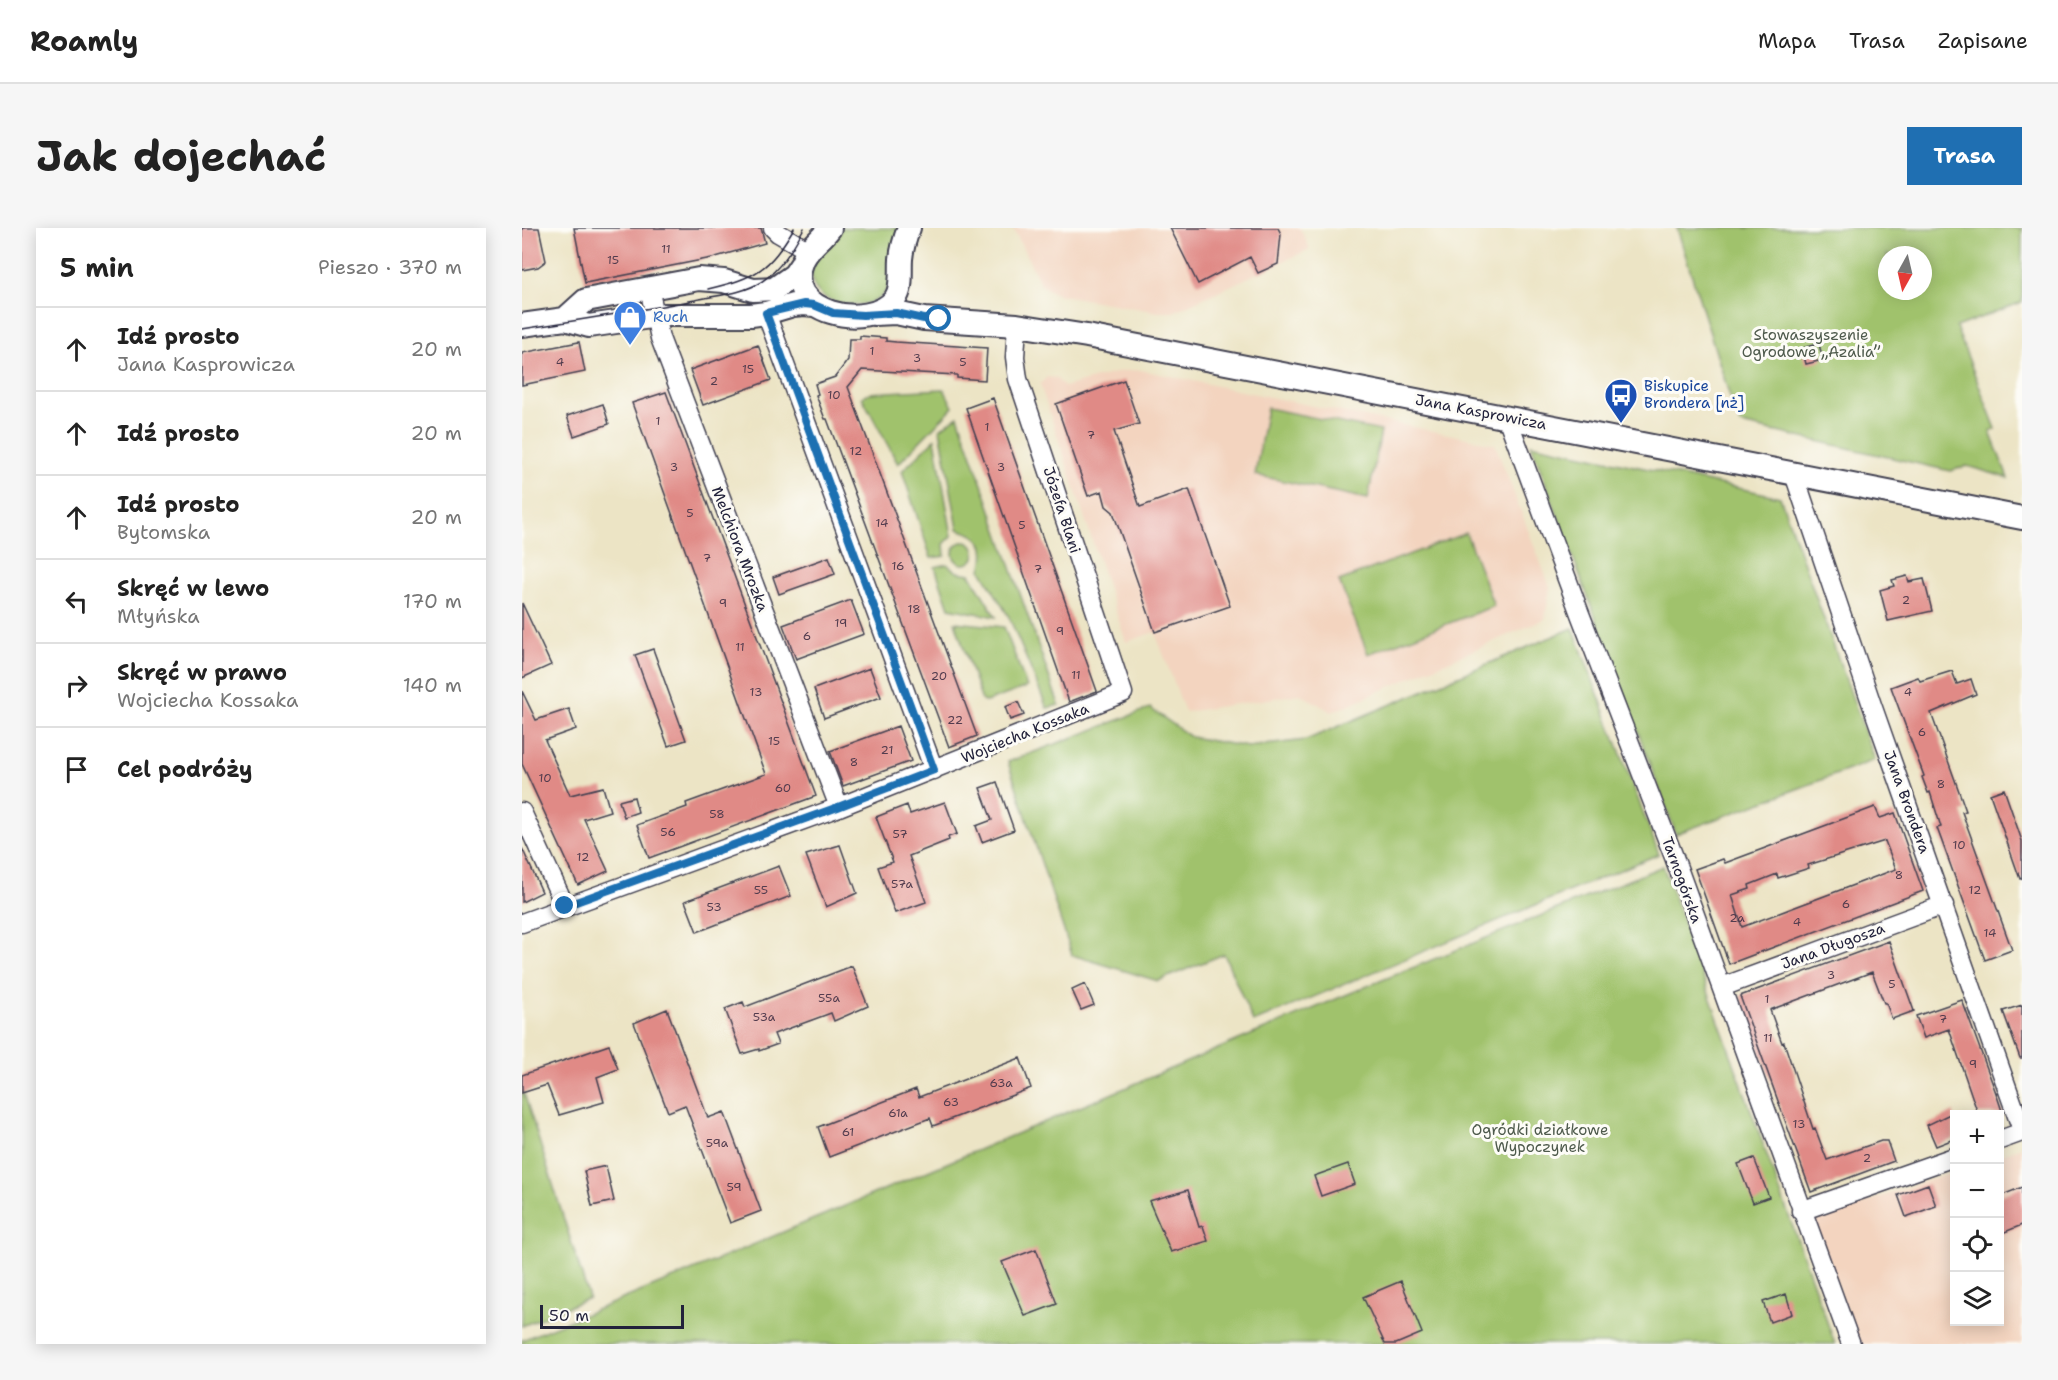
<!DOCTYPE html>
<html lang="pl">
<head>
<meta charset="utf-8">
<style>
  :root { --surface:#fff; --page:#f6f6f6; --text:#222; --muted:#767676; --line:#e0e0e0; --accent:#1f6fb2 }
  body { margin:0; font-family:"Shantell Sans",sans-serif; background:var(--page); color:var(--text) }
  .controls { position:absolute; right:18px; bottom:18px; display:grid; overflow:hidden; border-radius:0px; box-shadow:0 3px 15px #0003 }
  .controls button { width:54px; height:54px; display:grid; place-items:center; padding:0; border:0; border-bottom:2px solid var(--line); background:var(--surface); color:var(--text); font:30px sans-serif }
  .compass { position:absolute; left:1356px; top:18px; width:54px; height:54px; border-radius:50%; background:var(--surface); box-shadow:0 3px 15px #0003; rotate:188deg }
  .scale { position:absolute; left:18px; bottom:15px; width:144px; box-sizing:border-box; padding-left:6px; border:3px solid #22223b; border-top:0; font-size:16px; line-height:21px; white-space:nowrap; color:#22223b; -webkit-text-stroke:4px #fdfcf7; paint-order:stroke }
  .stop { position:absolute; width:18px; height:18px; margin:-14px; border:4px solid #1f6fb2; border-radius:50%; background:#fff }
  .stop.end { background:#1f6fb2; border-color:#fff; box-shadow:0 2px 6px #0008 }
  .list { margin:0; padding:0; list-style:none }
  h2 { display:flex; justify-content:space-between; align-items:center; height:78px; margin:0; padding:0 24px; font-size:26px }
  h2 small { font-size:20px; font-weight:400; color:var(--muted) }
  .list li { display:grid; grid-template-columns:39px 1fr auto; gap:18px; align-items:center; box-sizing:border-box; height:84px; padding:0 24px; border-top:2px solid var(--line) }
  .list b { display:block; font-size:22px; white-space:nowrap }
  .list p { margin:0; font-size:20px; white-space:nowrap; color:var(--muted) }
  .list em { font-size:20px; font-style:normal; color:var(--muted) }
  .icon { flex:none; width:33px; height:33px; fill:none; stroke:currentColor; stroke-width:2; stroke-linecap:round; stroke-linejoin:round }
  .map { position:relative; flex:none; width:1500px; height:1116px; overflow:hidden; border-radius:0px }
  header { display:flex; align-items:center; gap:36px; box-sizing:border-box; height:84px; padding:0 30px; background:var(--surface); border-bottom:2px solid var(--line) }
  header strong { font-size:28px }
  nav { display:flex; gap:33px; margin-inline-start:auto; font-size:21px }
  .intro { display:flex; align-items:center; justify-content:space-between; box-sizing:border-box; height:144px; padding:0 36px }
  h1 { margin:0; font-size:42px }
  .button { padding:15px 27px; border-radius:0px; background:var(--accent); color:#fff; font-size:21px; font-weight:700 }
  main { display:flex; gap:36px; padding:0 36px }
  aside { flex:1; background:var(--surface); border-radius:0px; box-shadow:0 3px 15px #0003 }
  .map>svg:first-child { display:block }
  .built { fill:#f3d4bf }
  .green { fill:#a0c26c; stroke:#617254; stroke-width:1.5; fill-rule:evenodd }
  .building { fill:#e08a86; fill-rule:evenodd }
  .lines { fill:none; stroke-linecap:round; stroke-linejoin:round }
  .minor-casing { stroke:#403f50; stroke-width:21 }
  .tertiary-casing { stroke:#403f50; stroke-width:26 }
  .minor { stroke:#fff; stroke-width:18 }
  .tertiary { stroke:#fff; stroke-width:22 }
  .tram { stroke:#22223b; stroke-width:1.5 }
  .route { stroke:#1f6fb2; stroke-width:8 }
  .labels { text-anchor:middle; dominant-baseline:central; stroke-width:6; stroke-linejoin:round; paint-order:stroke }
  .number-label { font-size:12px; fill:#523c4e }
  .shop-label { font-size:15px; fill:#366cbe; stroke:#fdfcf7; text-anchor:start }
  .park-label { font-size:15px; fill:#4e5a4c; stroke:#fdfcf7 }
  .transit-label { font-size:15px; fill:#164399; stroke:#fdfcf7; text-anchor:start }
  .street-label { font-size:15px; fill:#22223b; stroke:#fdfcf7 }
</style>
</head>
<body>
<header>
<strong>Roamly</strong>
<nav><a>Mapa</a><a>Trasa</a><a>Zapisane</a></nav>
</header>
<div class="intro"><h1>Jak dojechać</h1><a class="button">Trasa</a></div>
<main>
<aside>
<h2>5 min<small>Pieszo · 370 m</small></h2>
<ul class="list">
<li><svg class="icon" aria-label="ahead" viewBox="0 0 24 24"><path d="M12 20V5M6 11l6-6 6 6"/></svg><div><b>Idź prosto</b><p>Jana Kasprowicza</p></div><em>20 m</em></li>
<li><svg class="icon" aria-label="ahead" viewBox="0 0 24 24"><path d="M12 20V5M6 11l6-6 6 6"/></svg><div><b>Idź prosto</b></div><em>20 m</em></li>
<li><svg class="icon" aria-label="ahead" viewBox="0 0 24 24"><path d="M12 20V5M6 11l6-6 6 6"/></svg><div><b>Idź prosto</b><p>Bytomska</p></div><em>20 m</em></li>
<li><svg class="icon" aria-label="left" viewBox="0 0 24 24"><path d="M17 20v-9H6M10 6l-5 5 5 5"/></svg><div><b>Skręć w lewo</b><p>Młyńska</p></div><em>170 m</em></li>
<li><svg class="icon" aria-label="right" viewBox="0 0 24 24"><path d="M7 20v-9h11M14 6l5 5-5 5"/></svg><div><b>Skręć w prawo</b><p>Wojciecha Kossaka</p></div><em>140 m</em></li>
<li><svg class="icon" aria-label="arrive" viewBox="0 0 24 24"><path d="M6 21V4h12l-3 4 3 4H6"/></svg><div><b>Cel podróży</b></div></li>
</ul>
</aside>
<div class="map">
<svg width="1500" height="1116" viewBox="0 0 1500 1116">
  <rect width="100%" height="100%" fill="#fdfcf7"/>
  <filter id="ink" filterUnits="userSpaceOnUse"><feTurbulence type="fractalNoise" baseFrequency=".0167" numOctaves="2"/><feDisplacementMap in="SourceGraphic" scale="12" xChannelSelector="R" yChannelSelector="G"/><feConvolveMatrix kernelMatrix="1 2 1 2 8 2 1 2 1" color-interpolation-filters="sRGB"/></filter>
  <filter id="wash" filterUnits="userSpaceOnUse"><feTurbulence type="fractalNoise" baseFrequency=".008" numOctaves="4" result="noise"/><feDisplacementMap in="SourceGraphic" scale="24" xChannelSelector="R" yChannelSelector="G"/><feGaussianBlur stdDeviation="1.35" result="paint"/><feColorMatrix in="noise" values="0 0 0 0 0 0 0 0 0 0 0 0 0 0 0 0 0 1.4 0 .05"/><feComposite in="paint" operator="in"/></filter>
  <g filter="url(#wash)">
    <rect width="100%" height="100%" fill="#ece4c5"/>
    <path class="built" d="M491,0h287l10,21 -137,63h-15l-102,-18 -15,-9z
      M619,142l354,74 55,143 -5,32 -213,93 -32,-18 -115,18 -30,-80 -29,10 -86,-258 7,-7 9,1 8,9 58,-16z
      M1500,919v197h-163l-46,-123 141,-50v151h46v-167z"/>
    <path class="green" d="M315,0h64c-4,16 -7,55 -18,67 -17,18 -76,11 -71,-23 2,-15 16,-31 25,-44z
      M1155,0h345v74l-66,25 40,102 -6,3 18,46 -41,-12 -17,5 -209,-47 -12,-30zM1365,27h36v36h-36z
      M422,161l9,18 -55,57 -36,-67 7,-4z
      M745,180l114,23 -13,68 -113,-24z
      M436,188l101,289 -12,3 -38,-91 -28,-47c7,-25 1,-34 -23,-41l-18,-100z
      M413,211l17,97 -8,8 1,12 -14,2 -29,-87z
      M1009,216l249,53 95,263 -199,74z
      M944,305l28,73 -126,48 -29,-73z
      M431 325a11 11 0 1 1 22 0a11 11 0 1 1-22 0Z
      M425,336l10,8 13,2 26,43 -47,-9 -14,-41z
      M433,394l49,5 23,60 -41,15 -4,-1z
      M1051,400l86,226 -406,168 -29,-68 -66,27 -86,-26 -64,-193 142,-54 41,29 57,10 58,-7z
      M1141,638l172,478h-1313v-4l157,-64 669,-282z
      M0,859l67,211 -67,28z"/>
    <g id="blocks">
      <path class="building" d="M0,0h17l7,33 -8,6 -16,3z
        M52,0h187l4,15 -53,15 -127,25z
        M648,0h108l3,6 -3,30 -20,9 -8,-16 -52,27z
        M338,108l26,2v3l10,1 91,6 -2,32 -28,-2v-3l-95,-5 -14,17 129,349 -28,11 -122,-328h-2l-9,-24 2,-1 -3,-10 20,-7 13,-17 1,-21h11z
        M57,114l6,30 -63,13v-32z
        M1297,116l4,16 -17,4 -4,-16z
        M236,117l13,35 -68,25 -13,-35z
        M602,152l15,44 -25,7 26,76 49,-18 41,117 -75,26 -42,-120 -7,-6 -4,-15 -14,5 -32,-92z
        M144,164l150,404 -167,62 -12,-33 50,-18 -1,-4 80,-29 -134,-371z
        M471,170l104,293 -28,11 -103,-294z
        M81,176l6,20 -35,12 -7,-20z
        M307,329l6,17 -56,20 -6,-17z
        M1385,348l2,6 15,-3 8,32 -44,10 -8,-31 14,-4 -2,-6z
        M329,372l13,34 -68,25 -13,-34z
        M0,375l29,62 -29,13z
        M131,421l33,91 -18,6 -33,-91z
        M348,440l11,29 -57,21 -10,-29z
        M1430,443l5,13 14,-5 5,15 -45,19 35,98 -4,1 50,138 -27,10 -48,-132 4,-1 -11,-35 -2,1 -6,-16 2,-1 -33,-89 27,-10 2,4z
        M0,463l14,29 33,-11 7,20 -31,11 25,55 33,-8 7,24 -26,8 24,52 -30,14 -56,-121z
        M496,474l6,13 -14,5 -5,-13z
        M376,498l13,35 -68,25 -13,-35z
        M475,554l17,48 -32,12 -6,-16 16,-6 -12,-32z
        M1482,561l18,52v37l-2,1 -30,-85z
        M112,569l4,15 -14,5 -5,-16z
        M423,574l12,32 -9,3 1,3 -40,16 17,46 -31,11 -17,-46 15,-5 -17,-45 31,-12 3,9z
        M1353,579l5,11 15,-5 28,78 -194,73 -34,-95 28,-10 2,4zM1363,613l11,28 -154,58 -10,-32 18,-6 -1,-4 28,-11 1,4 31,-10 -1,-3z
        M318,617l17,48 -31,14 -20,-52z
        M0,620l20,44 -20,10z
        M257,638l12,30 -94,36 -12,-31z
        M1367,713l25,70 -22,8 -6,-16h-2l-12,-31 -102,38 12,33 2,-1 29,87 2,-1 12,32 54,-19h6l7,20 -83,31 -71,-196z
        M330,738l16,40 -34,15 -3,-8 -57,21 4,10 -19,7v-2l-17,5 -17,-45 18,-7 2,5z
        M563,756l9,21 -13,5 -9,-20z
        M1440,772l34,93 7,21h-25l-29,-85 -25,9 -8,-22z
        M1500,777v53h-2l-17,-47z
        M145,781l41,109 16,-6 37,99 -31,12 -45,-118 -17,7 -34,-89z
        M87,817l9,24 -21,8 7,25 -45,13 -12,-30 -25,8v-18z
        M498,830l11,30 -98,38 -3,-8 -101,39 -11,-30 98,-38 3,8z
        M1432,884v27l-18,7 -9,-21z
        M1232,930l15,39 -16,6 -15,-39z
        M826,936l7,20 -34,12 -7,-20z
        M84,938l8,35 -22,5 -8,-35z
        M1406,956l8,22 -30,11 -8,-22z
        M1500,959v38l-22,9v-38z
        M666,962l11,37 4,-1 5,15 -37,11 -22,-51z
        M514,1021l21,55 -32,12 -23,-54z
        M879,1053l21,52 -26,11h-11l-22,-47z
        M1264,1066l6,20 -22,8 -7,-20z"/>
    </g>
  </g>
  <g filter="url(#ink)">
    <use href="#blocks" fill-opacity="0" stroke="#403f50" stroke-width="1.5"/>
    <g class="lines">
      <defs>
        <path id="minor" d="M251,0l5,5 31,18
          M127,60l11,50 179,469
          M244,85l168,457
          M985,189l73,197 94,243 177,487
          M1272,246l78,231 150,425
          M0,584l43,94
          M0,695l317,-116 284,-114 -105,-314 -3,-22 2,-32
          M1200,759l222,-82
          M1478,912l22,-8
          M1279,983l153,-54"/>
        <path id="tertiary" d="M308,0c-8,11 -21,19 -27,32 -23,54 67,72 92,39 8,-11 5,-27 6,-40 1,-11 4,-21 8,-31
          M352,86l22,-1 28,6 93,6 70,11 935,182
          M43,91l21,-19 113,-21 25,2 29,9 21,-1 20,-14 8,-12
          M0,97l43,-6 24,7 75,-11h87l15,-2 27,-8 11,-1 10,1"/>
      </defs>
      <use href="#minor" class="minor-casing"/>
      <use href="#tertiary" class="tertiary-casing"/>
      <use href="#minor" class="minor"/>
      <use href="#tertiary" class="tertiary"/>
      <path class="tram" d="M186,61c49,-12 60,-18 86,-61
        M0,101c58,-9 116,-18 173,-29 22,-5 47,-6 66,-18 20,-13 32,-34 43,-54"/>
    </g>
  </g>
  <g class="lines" filter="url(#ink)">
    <path class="route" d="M43,678l273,-99 96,-37 -168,-457 38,-9 10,1 19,8 30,2 33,-2 28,6h15"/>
  </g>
  <defs>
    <symbol id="shop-pin" viewBox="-11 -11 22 30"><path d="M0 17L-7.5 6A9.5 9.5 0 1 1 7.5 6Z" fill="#3f7fe0" stroke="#fdfcf7"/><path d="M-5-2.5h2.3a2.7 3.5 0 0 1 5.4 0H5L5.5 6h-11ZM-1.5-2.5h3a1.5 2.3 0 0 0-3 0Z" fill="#fff"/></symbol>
    <symbol id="bus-pin" viewBox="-11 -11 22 30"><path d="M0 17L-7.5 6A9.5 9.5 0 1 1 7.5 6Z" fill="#1a4fb4" stroke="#fdfcf7"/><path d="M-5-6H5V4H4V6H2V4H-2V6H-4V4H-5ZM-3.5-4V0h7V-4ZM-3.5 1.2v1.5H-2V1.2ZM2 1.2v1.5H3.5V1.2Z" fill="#fff"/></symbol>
  </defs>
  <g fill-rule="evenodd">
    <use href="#shop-pin" x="89" y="70" width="38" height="52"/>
    <use href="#bus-pin" x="1080" y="148" width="38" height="52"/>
  </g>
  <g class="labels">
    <g class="number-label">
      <text x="144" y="21">11</text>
      <text x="91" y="32">15</text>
      <text x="350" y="123">1</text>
      <text x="395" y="130">3</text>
      <text x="38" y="134">4</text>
      <text x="441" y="134">5</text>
      <text x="226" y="141">15</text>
      <text x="192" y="153">2</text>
      <text x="312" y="167">10</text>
      <text x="136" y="193">1</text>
      <text x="465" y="199">1</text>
      <text x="569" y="207">7</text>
      <text x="334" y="223">12</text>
      <text x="152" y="239">3</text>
      <text x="479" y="239">3</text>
      <text x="168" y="285">5</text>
      <text x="360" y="295">14</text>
      <text x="500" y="297">5</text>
      <text x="185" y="330">7</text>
      <text x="376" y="338">16</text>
      <text x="516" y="341">7</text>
      <text x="1384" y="372">2</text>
      <text x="201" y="375">9</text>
      <text x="392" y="381">18</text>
      <text x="319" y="395">19</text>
      <text x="538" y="403">9</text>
      <text x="285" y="408">6</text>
      <text x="218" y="419">11</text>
      <text x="554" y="447">11</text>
      <text x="417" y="448">20</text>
      <text x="234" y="464">13</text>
      <text x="1386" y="464">4</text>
      <text x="433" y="492">22</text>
      <text x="1400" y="504">6</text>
      <text x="252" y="513">15</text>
      <text x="365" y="522">21</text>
      <text x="332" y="534">8</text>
      <text x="23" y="550">10</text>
      <text x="1419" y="556">8</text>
      <text x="261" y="560">60</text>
      <text x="195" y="586">58</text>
      <text x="146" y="604">56</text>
      <text x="378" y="606">57</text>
      <text x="1437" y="617">10</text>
      <text x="61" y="629">12</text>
      <text x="1377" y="647">8</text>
      <text x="380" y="656">57a</text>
      <text x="239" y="662">55</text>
      <text x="1453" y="662">12</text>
      <text x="1324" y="676">6</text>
      <text x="192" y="679">53</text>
      <text x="1215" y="690">2a</text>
      <text x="1275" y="694">4</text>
      <text x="1468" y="705">14</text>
      <text x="1309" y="747">3</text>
      <text x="1370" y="756">5</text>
      <text x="307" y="770">55a</text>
      <text x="1245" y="771">1</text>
      <text x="242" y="789">53a</text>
      <text x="1421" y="791">7</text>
      <text x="1246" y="810">11</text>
      <text x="1451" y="836">9</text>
      <text x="479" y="855">63a</text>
      <text x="429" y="874">63</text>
      <text x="376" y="885">61a</text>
      <text x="1277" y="896">13</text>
      <text x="326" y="904">61</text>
      <text x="195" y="915">59a</text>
      <text x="1345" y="930">2</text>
      <text x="212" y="959">59</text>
    </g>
    <g class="shop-label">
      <text x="131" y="89">Ruch</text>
    </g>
    <g class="park-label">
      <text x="1289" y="107">Stowaszyszenie<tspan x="1289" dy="17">Ogrodowe „Azalia”</tspan></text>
      <text x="1018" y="902">Ogródki działkowe<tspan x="1018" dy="17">Wypoczynek</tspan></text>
    </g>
    <g class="transit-label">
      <text x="1122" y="158">Biskupice<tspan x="1122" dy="17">Brondera [nż]</tspan></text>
    </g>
    <g class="street-label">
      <text transform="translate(959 184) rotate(11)">Jana Kasprowicza</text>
      <text transform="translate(540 282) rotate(72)">Józefa Blani</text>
      <text transform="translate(218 321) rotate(69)">Melchiora Mrozka</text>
      <text transform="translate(503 505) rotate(-22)">Wojciecha Kossaka</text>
      <text transform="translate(1385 574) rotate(70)">Jana Brondera</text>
      <text transform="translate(1160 652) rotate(70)">Tarnogórska</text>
      <text transform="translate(1311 718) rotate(-20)">Jana Długosza</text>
    </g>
  </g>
</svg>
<div class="controls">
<button>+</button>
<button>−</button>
<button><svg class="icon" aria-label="locate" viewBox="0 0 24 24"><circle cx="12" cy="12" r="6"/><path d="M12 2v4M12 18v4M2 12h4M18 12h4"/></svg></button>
<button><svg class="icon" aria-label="layers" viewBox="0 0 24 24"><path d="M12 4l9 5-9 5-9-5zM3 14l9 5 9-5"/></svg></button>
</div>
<svg class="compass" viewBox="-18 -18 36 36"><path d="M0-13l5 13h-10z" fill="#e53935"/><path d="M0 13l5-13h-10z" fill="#767676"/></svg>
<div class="scale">50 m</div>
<div class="stop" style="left:417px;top:91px"></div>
<div class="stop end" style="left:43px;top:678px"></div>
</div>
</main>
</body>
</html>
